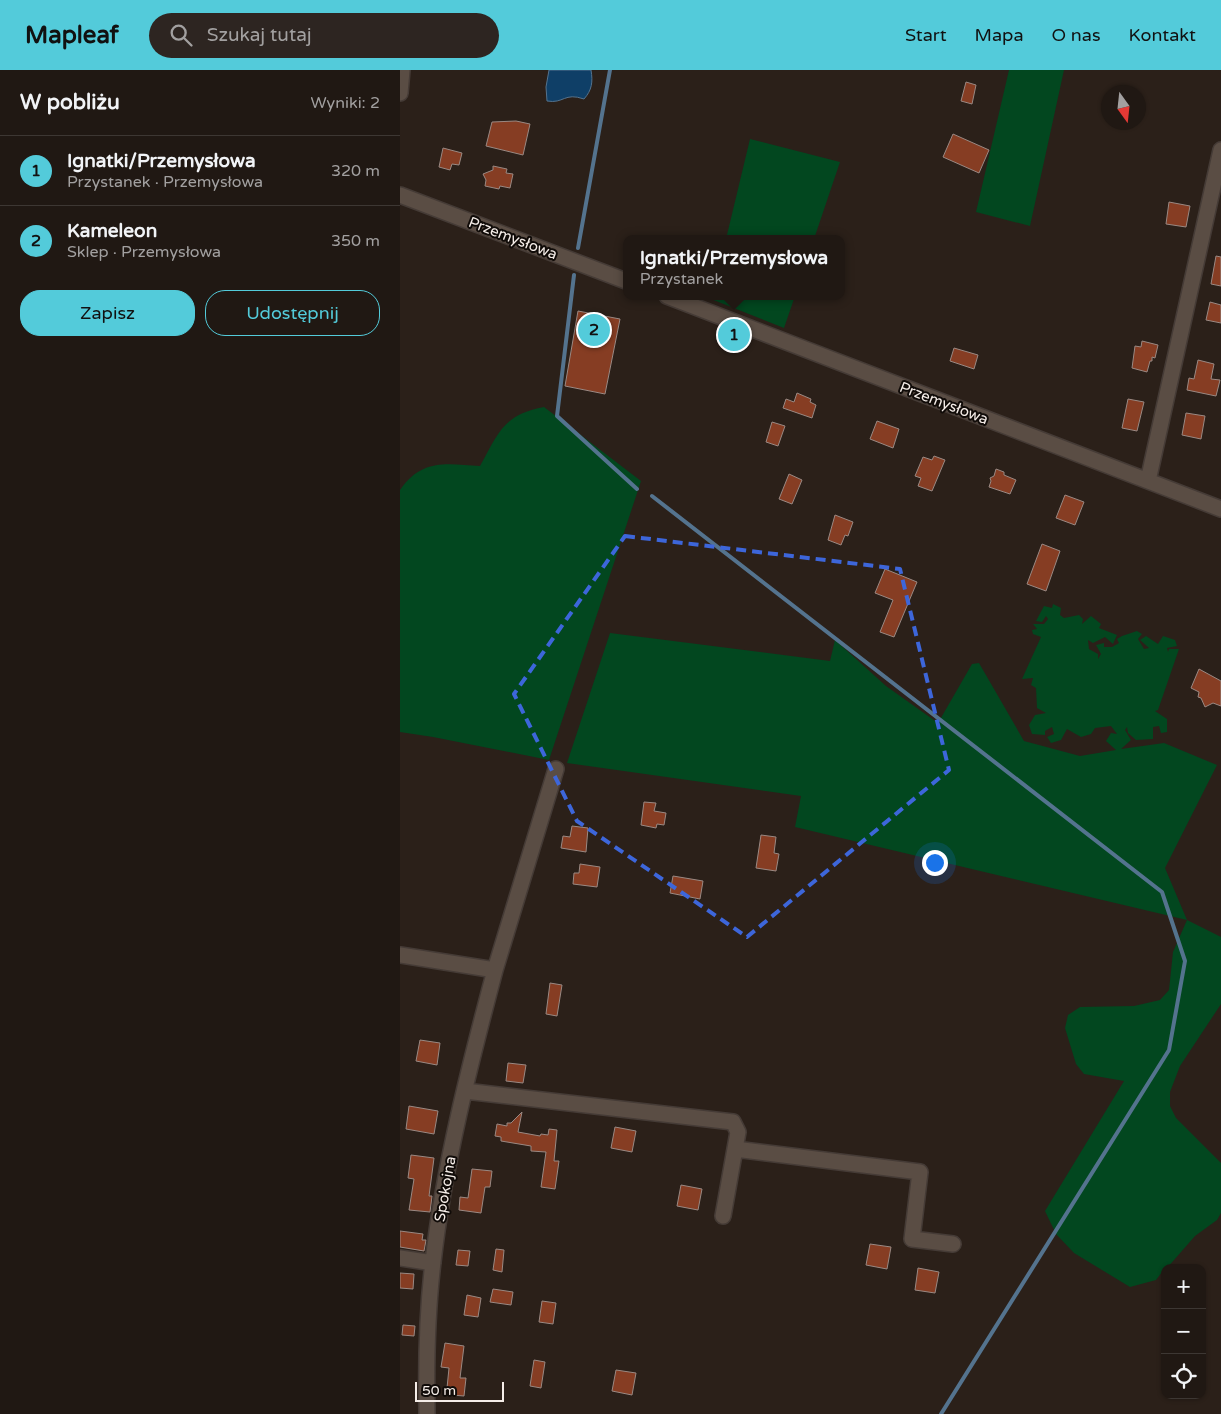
<!DOCTYPE html>
<html lang="pl">
<head>
<meta charset="utf-8">
<style>
  :root { --surface:#201813; --page:#2d2521; --text:#f1f3f6; --muted:#a2a0a0; --line:#3d3733; --accent:#53cbda }
  body { margin:0; font-family:"Varela Round",sans-serif; background:var(--page); color:var(--text) }
  .controls { position:absolute; right:15px; bottom:15px; display:grid; overflow:hidden; border-radius:10px; box-shadow:0 1px 4px #0004 }
  .controls button { width:45px; height:45px; display:grid; place-items:center; padding:0; border:0; border-bottom:1px solid var(--line); background:var(--surface); color:var(--text); font:25px sans-serif }
  .compass { position:absolute; left:701px; top:15px; width:45px; height:45px; border-radius:50%; background:var(--surface); box-shadow:0 1px 4px #0004; rotate:165deg }
  .scale { position:absolute; left:15px; bottom:12px; width:89px; box-sizing:border-box; padding-left:5px; border:2px solid #f5ede8; border-top:0; font-size:14px; line-height:18px; white-space:nowrap; color:#f5ede8; -webkit-text-stroke:4px #100b08; paint-order:stroke }
  .you { position:absolute; left:534px; top:792px; width:18px; height:18px; margin:-12px; border:4px solid #fff; border-radius:50%; background:#1a73e8; box-shadow:0 0 0 8px #1a73e833 }
  .badge { display:grid; place-items:center; width:32px; height:32px; border-radius:50%; background:var(--accent); color:#111; font-size:16px; font-weight:700 }
  .pin { position:absolute; translate:-50% -50%; border:2px solid #fff; box-shadow:0 1px 5px #0006 }
  .popup { position:absolute; left:223px; top:165px; width:222px; height:65px; box-sizing:border-box; display:grid; place-content:center; border-radius:10px; background:var(--surface); filter:drop-shadow(0 1px 4px #0005); font-size:16px; white-space:nowrap; color:var(--muted) }
  .popup b { font-size:19px; color:var(--text) }
  .popup::after { content:''; position:absolute; left:50%; top:100%; margin-left:-10px; border:10px solid transparent; border-top-color:var(--surface) }
  .list { margin:0; padding:0; list-style:none }
  h2 { display:flex; justify-content:space-between; align-items:center; height:65px; margin:0; padding:0 20px; font-size:21px }
  h2 small { font-size:16px; font-weight:400; color:var(--muted) }
  .list li { display:grid; grid-template-columns:32px 1fr auto; gap:15px; align-items:center; box-sizing:border-box; height:70px; padding:0 20px; border-top:1px solid var(--line) }
  .list b { display:block; font-size:19px; white-space:nowrap }
  .list p { margin:0; font-size:16px; white-space:nowrap; color:var(--muted) }
  .list em { font-size:16px; font-style:normal; color:var(--muted) }
  .actions { display:flex; gap:10px; padding:15px 20px }
  .actions a { flex:1; padding:11px 0; border:1px solid var(--accent); border-radius:20px; text-align:center; font-size:18px; color:var(--accent) }
  .actions .main { background:var(--accent); color:#111 }
  .icon { flex:none; width:28px; height:28px; fill:none; stroke:currentColor; stroke-width:2; stroke-linecap:round; stroke-linejoin:round }
  .map { position:relative; flex:none; width:821px; height:1344px; overflow:hidden }
  header { display:flex; align-items:center; gap:30px; box-sizing:border-box; height:70px; padding:0 25px; background:var(--accent); color:#111 }
  header strong { font-size:24px }
  nav { display:flex; gap:28px; margin-inline-start:auto; font-size:18px }
  .search { width:350px; height:45px; background:var(--page); display:flex; align-items:center; gap:12px; box-sizing:border-box; padding:0 18px; border-radius:28px; color:var(--muted); font-size:19px }
  main { display:flex }
  aside { flex:1; background:var(--surface) }
  .map>svg:first-child { display:block }
  .green { fill:#02471f }
  .water { fill:#0f3f67; stroke:#54738e }
  .lines { fill:none; stroke-linecap:round; stroke-linejoin:round }
  .stream { stroke:#54738e; stroke-width:4 }
  .building { fill:#863d23; stroke:#9a8983 }
  .minor-casing { stroke:#453b36; stroke-width:18 }
  .minor { stroke:#5a4d44; stroke-width:15 }
  .marked { fill:none; stroke:#3d66da; stroke-width:4; stroke-dasharray:10 6; stroke-linejoin:round }
  .labels { text-anchor:middle; dominant-baseline:central; stroke-width:4; stroke-linejoin:round; paint-order:stroke }
  .street-label { font-size:15px; fill:#f5ede8; stroke:#100b08 }
</style>
</head>
<body>
<header>
<strong>Mapleaf</strong>
<div class="search"><svg class="icon" aria-label="search" viewBox="0 0 24 24"><circle cx="10" cy="10" r="6"/><path d="M15 15l6 6"/></svg>Szukaj tutaj</div>
<nav><a>Start</a><a>Mapa</a><a>O nas</a><a>Kontakt</a></nav>
</header>
<main>
<aside>
<h2>W pobliżu<small>Wyniki: 2</small></h2>
<ul class="list">
<li><span class="badge">1</span><div><b>Ignatki/Przemysłowa</b><p>Przystanek · Przemysłowa</p></div><em>320 m</em></li>
<li><span class="badge">2</span><div><b>Kameleon</b><p>Sklep · Przemysłowa</p></div><em>350 m</em></li>
</ul>
<div class="actions"><a class="main">Zapisz</a><a>Udostępnij</a></div>
</aside>
<div class="map">
<svg width="821" height="1344" viewBox="0 0 821 1344">
  <rect width="100%" height="100%" fill="#2b2019"/>
  <path class="green" d="M609,0h55l-34,156 -54,-14z
    M350,69l90,23 -26,77h-88z
    M312,226h83l-11,32 -73,-29z
    M144,337l97,74 -92,279 -116,-23 -33,-5v-242c22,-32 47,-26 80,-24 19,-34 23,-51 64,-59z
    M653,534l8,4 -1,7 4,3 15,-3 4,4 -1,5 9,-8 10,8 -2,4 18,7 -4,9 -8,-7 -12,6 -5,-3 1,9 9,5v5l3,-5 -5,-9 8,-2v4h8l7,-4 -2,-4 5,-3 15,-5 5,3 -4,5 6,10 5,-1 -9,-8 6,-4 12,8 5,-8 12,4 2,6 -10,2 1,4 1,-3h10l-21,61 -3,1 12,8v13l-6,1 -2,-7 -6,1v12l-17,1 -8,-7 -1,-6 -2,3 6,10 -10,9 43,-6 53,22 -52,103 22,52 34,17v67l-41,62 -10,26v14l6,12 45,45v50l-4,7 -22,16 -28,32h-2l-9,12 -26,7 -56,-34 -18,-19 -11,-23 79,-130 -40,-7 -8,-10 -11,-36 3,-13 12,-8 54,-1 26,-6 9,-10 4,-38 14,-32 -392,-93 6,-31 -234,-33 43,-130 220,28 5,-21 51,46 52,37 34,-59 7,-1 45,78 56,15 36,-6 -10,-9 5,-8 6,1 -6,-8 -16,2 -4,6 -10,3 -14,-8 -6,11 -10,3 -4,-6 7,-3 -2,-7 -7,4v4l-13,-1 -3,-9 6,-10 11,-2 -9,-5 -1,-20 -5,-3 2,-7 -11,1 19,-42 -8,-3 -1,-4 5,-1 -4,-5h11l4,-5 -2,-3 -4,6 -6,-1 8,-15 8,2z"/>
  <path class="water" d="M149,0h42c2,12 1,20 -7,29 -20,-7 -20,5 -37,2l-1,-14z"/>
  <g class="lines">
    <path class="stream" d="M178,178l32,-178
      M174,205l-17,141 80,73
      M252,426l510,396 23,69 -16,89 -228,364"/>
  </g>
  <path class="building" d="M566,12l10,3 -4,19 -11,-3z
    M116,51l14,3 -7,31 -37,-9 6,-24z
    M553,64l36,16 -10,23 -36,-16z
    M43,78l19,5 -3,12 -7,-1 -2,6 -11,-3z
    M93,96l14,3 -1,4 7,1 -3,14 -10,-2 -1,3 -14,-3 1,-6 -3,-6 10,-4z
    M769,132l21,4 -4,21 -20,-3z
    M816,186l5,1v29l-10,-2z
    M810,232l11,3v18l-15,-3z
    M178,241l42,8 -15,75 -40,-8z
    M742,271l16,4 -3,13 -3,-1v4h-2l-3,11 -15,-4 3,-22 6,1z
    M554,278l24,7 -4,14 -24,-8z
    M798,290l16,4 -3,15 9,1 -4,16 -29,-6 2,-12 5,1z
    M397,323l14,6 -1,3 6,3 -4,13 -29,-10 3,-9 8,3z
    M728,329l16,3 -7,29 -15,-3z
    M786,343l19,3 -4,23 -19,-4z
    M477,351l22,8 -6,19 -23,-9z
    M372,352l13,4 -7,20 -12,-4z
    M534,386l11,4 -13,31 -14,-5 3,-8 -6,-2 8,-19 9,3z
    M596,399l8,3v3l12,5 -6,14 -21,-7 2,-6 -1,-3 4,-2z
    M389,404l13,6 -10,24 -13,-5z
    M665,425l19,7 -9,23 -19,-7z
    M435,445l18,7 -5,14 -3,-1 -4,10 -13,-5z
    M642,474l18,7 -14,40 -19,-7z
    M485,499l32,13 -23,55 -14,-5 13,-32 -18,-7z
    M799,599l22,12v25l-8,-3 -8,4 -4,-9 -3,-1 1,-5 -8,-4z
    M244,732l12,1 -2,8 12,2 -2,12 -7,-1 -1,4 -15,-3z
    M172,756l16,2 -2,24 -25,-4 2,-12 7,1z
    M361,765l15,2 -2,16 5,1 -3,17 -20,-3z
    M180,794l20,3 -3,20 -24,-3 1,-11h5z
    M273,806l30,5 -3,18 -30,-6z
    M150,913l12,2 -5,31 -11,-2z
    M20,970l20,3 -3,22 -21,-4z
    M108,993l18,2 -3,18 -17,-2z
    M9,1036l29,5 -4,23 -28,-5z
    M122,1042l-4,20 22,4 1,-2 7,1 1,-6 8,1 -3,31h5l-4,28 -14,-2 5,-35 -15,-1v-5l-30,-5v-4l-6,-1 2,-12 10,2v-3h4z
    M215,1057l21,4 -4,21 -21,-4z
    M11,1085l23,3 -5,38h3l-2,16 -21,-2 5,-31 -6,-1z
    M72,1099l20,2 -2,16h-5l-4,26 -22,-3 1,-13 8,1z
    M281,1115l21,4 -4,21 -21,-4z
    M0,1161l23,3 -1,6h4l-2,11 -24,-4z
    M470,1174l21,3 -4,22 -21,-4z
    M96,1179l8,1 -2,22 -9,-2z
    M58,1180l12,1 -2,15 -12,-1z
    M518,1198l21,4 -4,21 -20,-3z
    M0,1203l14,1 -1,15 -13,-1z
    M93,1219l20,3 -2,13 -21,-3z
    M67,1225l14,3 -3,19 -14,-2z
    M142,1231l14,2 -3,21 -14,-2z
    M3,1255l12,1 -1,10 -12,-1z
    M45,1273l19,3 -4,32h6l-2,18 -12,-1 1,-6 -6,-1 2,-20 -8,-1z
    M134,1290l11,2 -4,26 -11,-2z
    M216,1300l20,3 -4,22 -20,-4z"/>
  <g class="lines">
    <defs>
      <path id="minor" d="M0,23l2,-23
        M0,125l226,86
        M267,226l554,213
        M748,411l73,-331
        M0,885l95,15c-25,94 -51,195 -62,292 -6,50 -7,102 -6,152
        M95,900l61,-201
        M65,1021l268,31 5,10 -15,84
        M335,1079l185,23 -8,67 41,5
        M0,1188l33,5"/>
    </defs>
    <use href="#minor" class="minor-casing"/>
    <use href="#minor" class="minor"/>
  </g>
  <path class="marked" d="M225,466l275,33 49,201 -202,167 -170,-116 -63,-127z"/>
  <g class="labels">
    <g class="street-label">
      <text transform="translate(113 168) rotate(21)">Przemysłowa</text>
      <text transform="translate(544 333) rotate(21)">Przemysłowa</text>
      <text transform="translate(45 1119) rotate(-80)">Spokojna</text>
    </g>
  </g>
</svg>
<div class="controls">
<button>+</button>
<button>−</button>
<button><svg class="icon" aria-label="locate" viewBox="0 0 24 24"><circle cx="12" cy="12" r="6"/><path d="M12 2v4M12 18v4M2 12h4M18 12h4"/></svg></button>
</div>
<svg class="compass" viewBox="-18 -18 36 36"><path d="M0-13l5 13h-10z" fill="#e53935"/><path d="M0 13l5-13h-10z" fill="#a2a0a0"/></svg>
<div class="scale">50 m</div>
<div class="you"></div>
<div class="pin badge" style="left:334px;top:265px">1</div>
<div class="popup"><b>Ignatki/Przemysłowa</b>Przystanek</div>
<div class="pin badge" style="left:194px;top:260px">2</div>
</div>
</main>
</body>
</html>
